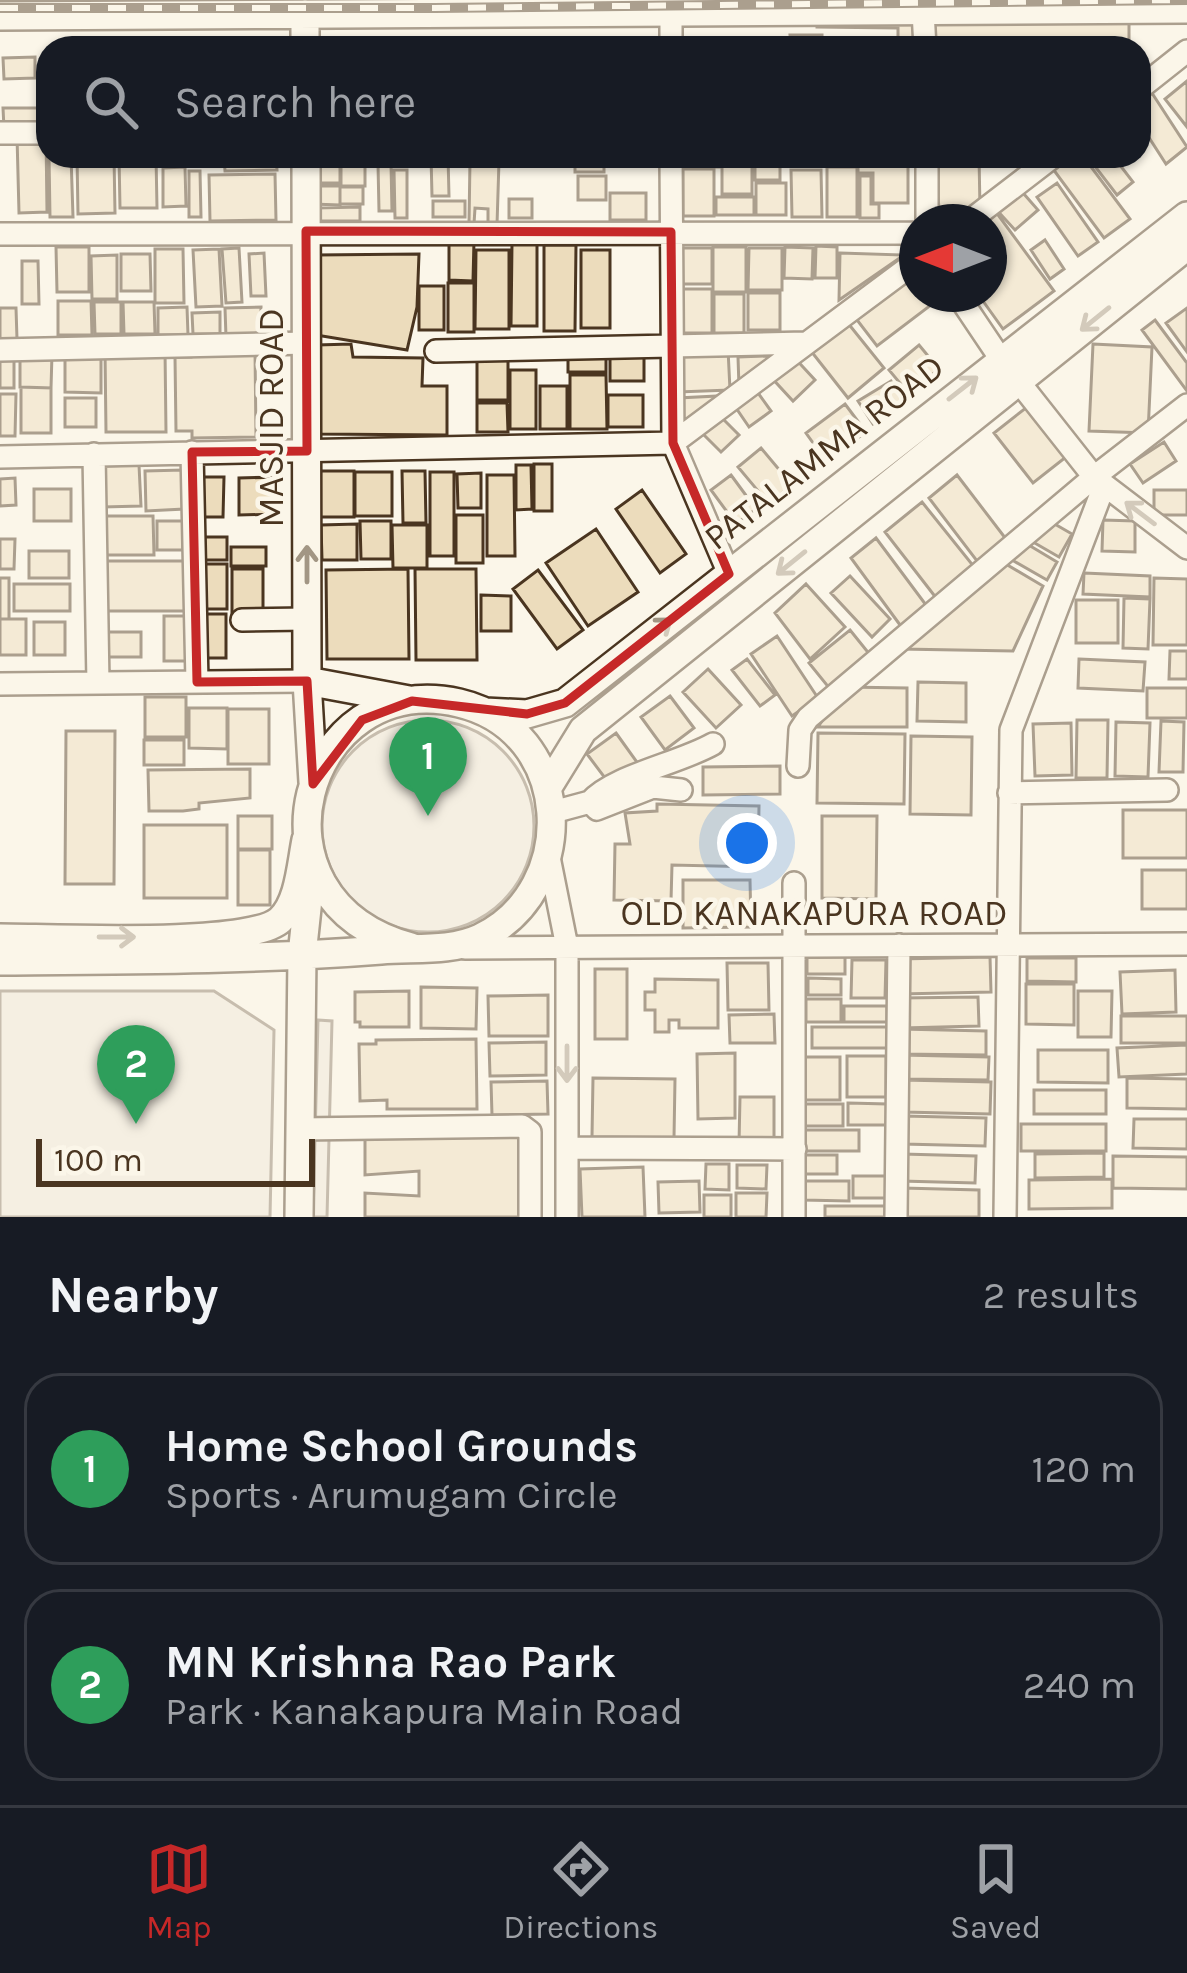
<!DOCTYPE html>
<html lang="en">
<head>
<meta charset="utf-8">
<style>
  :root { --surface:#171b24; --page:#242831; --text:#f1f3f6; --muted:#9ea1a6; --line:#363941; --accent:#c62828 }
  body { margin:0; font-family:Karla,sans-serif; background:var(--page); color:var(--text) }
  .compass { position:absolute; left:899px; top:204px; width:108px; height:108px; border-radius:50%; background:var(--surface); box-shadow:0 3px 9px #0004; rotate:270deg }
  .scale { position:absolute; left:36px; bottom:30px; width:279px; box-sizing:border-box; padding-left:12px; border:6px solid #4a3520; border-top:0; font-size:33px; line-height:42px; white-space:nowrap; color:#4a3520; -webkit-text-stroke:9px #fbf6e9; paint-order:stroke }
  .you { position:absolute; left:747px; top:843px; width:42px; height:42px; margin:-30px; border:9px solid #fff; border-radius:50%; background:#1a73e8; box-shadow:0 0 0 18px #1a73e833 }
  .badge { display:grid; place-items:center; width:78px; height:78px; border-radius:50%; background:var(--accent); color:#fff; font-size:39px; font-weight:700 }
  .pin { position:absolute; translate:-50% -99px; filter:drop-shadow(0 3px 6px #0008) }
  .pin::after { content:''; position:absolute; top:63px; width:42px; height:36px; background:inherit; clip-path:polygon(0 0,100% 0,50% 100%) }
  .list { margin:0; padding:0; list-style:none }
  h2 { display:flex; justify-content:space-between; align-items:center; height:156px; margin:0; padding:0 48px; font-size:51px }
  h2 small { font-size:39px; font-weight:400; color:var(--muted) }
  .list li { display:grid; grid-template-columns:78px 1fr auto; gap:36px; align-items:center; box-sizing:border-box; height:192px; margin:0 24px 24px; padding:0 24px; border:3px solid var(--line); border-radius:36px }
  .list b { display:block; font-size:45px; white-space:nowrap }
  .list p { margin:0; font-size:39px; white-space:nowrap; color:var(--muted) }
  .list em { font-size:39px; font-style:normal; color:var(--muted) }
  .icon { flex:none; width:66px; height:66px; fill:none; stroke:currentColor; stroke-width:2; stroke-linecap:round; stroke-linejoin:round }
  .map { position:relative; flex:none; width:1187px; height:1217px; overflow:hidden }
  .search { position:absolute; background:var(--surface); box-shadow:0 3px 9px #0004; left:36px; right:36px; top:36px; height:132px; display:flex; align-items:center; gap:30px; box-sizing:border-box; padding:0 42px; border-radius:36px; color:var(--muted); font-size:45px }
  .sheet { height:588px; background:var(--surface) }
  nav { display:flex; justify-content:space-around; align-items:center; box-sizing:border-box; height:168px; border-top:3px solid var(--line); background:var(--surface); font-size:33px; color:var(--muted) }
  nav a { display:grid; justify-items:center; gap:6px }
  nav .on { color:var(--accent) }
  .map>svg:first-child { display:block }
  .green { fill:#ede6d9; stroke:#887966; stroke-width:3 }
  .parking { fill:#ede7d9; stroke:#887966; stroke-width:3 }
  .building { fill:#ecdcbc; stroke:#4a3520; stroke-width:3 }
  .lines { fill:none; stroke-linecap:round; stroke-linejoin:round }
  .minor-casing { stroke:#4a3520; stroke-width:26 }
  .major-casing { stroke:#4a3520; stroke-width:32 }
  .minor { stroke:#fbf6e9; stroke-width:21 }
  .major { stroke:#fbf6e9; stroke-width:27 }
  .rail-casing { stroke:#4a3520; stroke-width:10 }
  .rail { stroke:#fbf6e9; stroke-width:6; stroke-dasharray:18; stroke-linecap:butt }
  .oneway { stroke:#a29684 }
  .marked { fill:none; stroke:#c62828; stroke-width:9; stroke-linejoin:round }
  .labels { text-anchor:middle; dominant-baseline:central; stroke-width:9; stroke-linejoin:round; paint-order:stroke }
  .street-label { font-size:36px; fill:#4a3520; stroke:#fbf6e9 }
</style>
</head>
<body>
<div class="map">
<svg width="1187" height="1217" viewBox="0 0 1187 1217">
  <rect width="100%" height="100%" fill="#fbf6e9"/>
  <path class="green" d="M322 826a106 106 0 1 1 212 0a106 106 0 1 1-212 0Z
    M0,991h214l60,39 -4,187h-270z"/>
  <path class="parking" d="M318,1020l14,1 -5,196h-14z"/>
  <path class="building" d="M817,0l312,22v25l-231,1v-20l-81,-1z
    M790,35h32v13h-31z
    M35,57v21l-31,1 -1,-21z
    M1187,81v46l-22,-28z
    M1150,90l37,57 -21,17 -27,-42v-24z
    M3,108h38l1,20h-38z
    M46,135l1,77 -28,1 -2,-77z
    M49,156h22l2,61h-23z
    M77,156h37l1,57 -37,1z
    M119,156h37l1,52h-37z
    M224,156h52l1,14 -52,1z
    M431,156h17l1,40h-17z
    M575,156h29v16h-29z
    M681,156h39v11h-39z
    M755,156h25v24h-25z
    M858,156h50v47h-35v-30h-15z
    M936,156h43l1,53 -41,2z
    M1061,156h22l47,63 -26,19 -54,-73z
    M1087,156h26l20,26 -16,13z
    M470,160l29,1 -2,64 -9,-1v-15l-13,-1 -1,16h-5z
    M341,162h24v24h-24z
    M309,163h31v20h-31z
    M378,164h13l1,47h-13z
    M722,164h30v30h-30z
    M185,167l1,39 -23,1v-39z
    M827,167h30v50h-30z
    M683,169h31v47h-31z
    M394,170h13v48h-12z
    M791,170h30l1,47h-30z
    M189,171h11l1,46h-12z
    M275,174l1,46 -66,1 -1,-46z
    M578,176h28v24h-28z
    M860,176h11v28h8v14h-19z
    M756,183h30v32h-30z
    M1057,183l41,59 -20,14 -41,-59z
    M312,186h28v19l-28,-1z
    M1017,186l21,24 -23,20 -21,-23z
    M340,187h23v17h-23z
    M610,193h36v27h-36z
    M716,197h38v18h-38z
    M509,199h23v19h-23z
    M433,201h32v16h-32z
    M360,207v14h-44v-13z
    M993,208l61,83 -51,38 -25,-35h11v-72h-14z
    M1045,240l19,29 -14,10 -19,-29z
    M449,241h25l-1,40 -24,-1z
    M512,243h25v83h-26z
    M544,245h32l-1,86h-31z
    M816,246l21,1v31h-22z
    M56,247h33v45h-32z
    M713,247h33v45h-33z
    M785,247l28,1 -1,31 -28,-1z
    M239,248l3,54 -16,1 -4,-54z
    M680,248h32v36h-32z
    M749,248h33v42h-34z
    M155,249h28l1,54h-29z
    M219,249l3,57 -26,1 -3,-57z
    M476,250h33v79h-34z
    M581,250h29v78h-29z
    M264,253l2,43h-15l-2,-42z
    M840,253l64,2 -65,45z
    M121,254h29l1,37h-30z
    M419,254l-2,53 -10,43 -91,-15v-80z
    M117,255v44h-25l-1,-43z
    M22,261h16l1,43h-17z
    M913,271l4,6v17h13l5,8 -58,44 -23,-30z
    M448,283h26v49h-26z
    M419,286h25v44h-25z
    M679,289h33v44h-33z
    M748,293h32v37h-32z
    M714,294h30v39h-30z
    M58,301h33l1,34h-34z
    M94,302h27v32h-26z
    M123,302h31l1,32h-31z
    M187,307l1,28h-30v-27z
    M261,307v29l-35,1 -1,-29z
    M0,308h16l1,31h-17z
    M1187,308v44l-21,-29z
    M220,312v22h-27l-1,-21z
    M843,317l41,51 -36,30 -41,-52z
    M1155,320l32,43v28l-45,-61z
    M351,344l2,13 70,1 -1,28h25v49l-131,-1 1,-89z
    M1093,344l59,3 -4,86 -59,-2z
    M919,345l20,24 -30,25 -20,-24z
    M610,349h34v32h-34z
    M728,349l2,41 -52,2 -2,-40z
    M165,350l1,82h-60l-1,-81z
    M568,350h38v22h-38z
    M255,351l1,86 -64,1v-7h-16l-1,-74h16v-5z
    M20,353l32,1 -1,34 -31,-1z
    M477,353h31v47h-31z
    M0,354h14v34h-14z
    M791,354l24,26 -22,21 -24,-26z
    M65,355l36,1v37l-36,-1z
    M767,356l1,11 -29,20 -1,-30z
    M510,370h26v59h-26z
    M570,375h36l1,54h-37z
    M891,381l14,23 -32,20 -15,-23z
    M540,386h27v43h-27z
    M753,386l18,25 -22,16 -17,-25z
    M21,387l30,1v45h-30z
    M0,394h16l-1,42h-15z
    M608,395h35v32h-35z
    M718,396l-11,12 -28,19 -1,-29z
    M65,398h31v29h-31z
    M477,403h30l1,29h-31z
    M845,404l21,28 -40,29 -20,-28z
    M1027,407l39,50 -33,26 -39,-50z
    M717,413l22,22 -18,17 -21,-21z
    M1164,442l12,19 -33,22 -13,-19z
    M761,448l31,37 -23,19 -31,-37z
    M534,464h18v47h-18z
    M139,465l2,41 -38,1 -1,-41z
    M516,465h15l1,44 -16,1z
    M183,470l1,39 -38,2 -1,-40z
    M319,471h35v46h-35z
    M402,471h23l1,52h-23z
    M355,472h37v44h-37z
    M430,472h24v84h-24z
    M481,473v35h-23l-1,-34z
    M487,475h27l1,81h-28z
    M731,475l25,34 -20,15 -25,-34z
    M957,475l49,64 -29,22 -48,-63z
    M198,477h26l-1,40h-25z
    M279,477l1,37 -41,1v-37z
    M15,478l1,27 -16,1v-27z
    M34,489h37v32h-37z
    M642,490l44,64 -26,19 -44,-64z
    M1154,490h33v25h-33z
    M922,502l53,66 -38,31 -52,-67z
    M456,515h27v48h-27z
    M104,516h49l1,39h-49z
    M1046,519l26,15 -13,23 -26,-15z
    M1103,520l32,1v31l-33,-1z
    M157,521h26v29h-26z
    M360,521h31v38h-30z
    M357,524v36h-35l-1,-35z
    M392,525h35v43h-34z
    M596,529l42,63 -50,34 -42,-63z
    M198,537h29v23h-29z
    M876,538l53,71 -26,20 -52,-71z
    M0,539h15l-1,30h-14z
    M1022,541l35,21 -10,18 -35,-20z
    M231,547h35v19h-35z
    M29,551h40v27h-40z
    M999,560l44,26 -30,65 -111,-2z
    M102,561h84v50h-84z
    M198,564h29v45h-29z
    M232,569h31v47h-31z
    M408,569l1,90h-82l-1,-89z
    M415,569h61l1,91h-61z
    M538,570l45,60 -26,19 -44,-60z
    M1084,573l66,3v21l-67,-3z
    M850,576l40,43 -18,18 -41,-44z
    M0,578h9v41h-9z
    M1154,578l33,1v66h-34z
    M14,584h56v27h-56z
    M806,584l39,43 -35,32 -35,-46z
    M481,595l30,1v35h-30z
    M1124,598l26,1 -2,50 -25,-1z
    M1076,600h42v43h-42z
    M201,614h25v44h-25z
    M164,616h25v45h-25z
    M0,619h26v36h-26z
    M34,622h31v33h-31z
    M850,630l21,26 -41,33 -21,-26z
    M101,632h40v25h-40z
    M777,636l41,62 -26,18 -41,-62z
    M1170,651h17v28h-18z
    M747,659l28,36 -15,11 -28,-36z
    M1079,659l66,3 -2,29 -65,-3z
    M708,669l33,36 -25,23 -33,-36z
    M918,682l48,1v39l-49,-1z
    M845,687l62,1v39h-89z
    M1147,688h40v30h-40z
    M670,696l24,32 -29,22 -24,-33z
    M145,697h41v40h-41z
    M189,708h38v41l-38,-1z
    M228,709h41v55h-41z
    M1077,720h31l-1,58h-31z
    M1161,721l23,1 -1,50h-24z
    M1116,722l34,1 -2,54 -33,-1z
    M1071,723l1,52 -37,1 -2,-52z
    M66,731h49l-1,153h-49z
    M616,733l23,32 -28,21 -24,-32z
    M818,733l87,1 -1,70 -87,-1z
    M911,736l61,1 -1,78 -61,-1z
    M144,740h40v25h-40z
    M780,766v28l-77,1v-28z
    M250,769v29l-51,5v6l-16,2h-34l-1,-41z
    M657,804l102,2 -1,61 -86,-2 -1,36 -57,-1 1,-56h15l-5,-31 32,-2z
    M1123,810h64v48h-64z
    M238,816h34v33h-34z
    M822,816h55l-1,83 -54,-1z
    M144,825h83v73h-83z
    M238,850h32v55h-32z
    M1142,870h45v39h-45z
    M683,880h67l1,47 -68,1z
    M807,954l38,1v19h-38z
    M990,957l1,35 -91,2 -1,-35z
    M1027,958h49v24l-49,-1z
    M852,960h34l-1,38h-34z
    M727,963h41l1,47h-41z
    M595,969h32v70h-32z
    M1175,970l1,42 -54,2 -2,-42z
    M808,978l33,1v16h-33z
    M655,979l63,1v48h-39v-8h-10v12h-14v-22h-10v-18h10z
    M1026,984h48v41l-48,-1z
    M421,987l56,1 -1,41 -55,-1z
    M409,991v36h-49v-5h-5v-30z
    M1078,991h34l-1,46h-33z
    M548,995v41h-59l-1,-40z
    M978,997l1,29 -77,2 -1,-30z
    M806,999h35v23h-35z
    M844,1006h43v16h-43z
    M774,1014l1,29h-45l-1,-28z
    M1121,1016h66v27h-66z
    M812,1027h78v21h-78z
    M900,1029l86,2v24l-87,-1z
    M476,1039l1,70h-90v-9l-27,1 -1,-57h17v-4z
    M546,1042v33l-56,1 -1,-33z
    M1187,1045v29l-68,3 -2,-29z
    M1038,1050h70v33l-70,-1z
    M735,1053v65l-37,1 -1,-65z
    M902,1055l87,2 -1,23 -87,-1z
    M847,1056h39v41h-39z
    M804,1057h36v43h-36z
    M593,1078l82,1 -1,59 -82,-1z
    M1127,1078l60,1v30l-60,-1z
    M903,1080l88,2 -1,32 -87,-2z
    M547,1081l1,33 -56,1 -1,-33z
    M1034,1090h72v24h-72z
    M740,1097h34v47h-35z
    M848,1103l39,1v21h-39z
    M803,1104h40v22h-40z
    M904,1116l82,2 -1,28 -82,-2z
    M1134,1119h53v30l-54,-1z
    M1021,1124h85v27h-85z
    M803,1130h56v21h-56z
    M365,1132h154v85h-154v-24l54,3v-25l-54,4z
    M1104,1153v24l-69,1v-24z
    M902,1154l74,2 -1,27 -74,-2z
    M803,1155h34v19h-34z
    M1113,1156l74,1v32l-74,-1z
    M706,1164h23v26l-24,-1z
    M737,1165h30l-1,24 -29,-1z
    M643,1167l2,50h-63l-2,-48z
    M853,1176h36v22h-36z
    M1112,1179v29l-83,1v-29z
    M699,1181l1,31 -41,1 -1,-31z
    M803,1181h46v20l-46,-1z
    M902,1188l77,2v27h-77z
    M736,1193h31l-1,24h-30z
    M704,1195h27v22h-27z
    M825,1206h64v11h-64z"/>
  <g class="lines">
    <defs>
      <path id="minor" d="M671,1v47
        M923,11l2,37
        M1139,89l48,-38
        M0,133h48
        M671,156l2,287 56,131
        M927,156v66
        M968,222l86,-66
        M0,234l917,-1
        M957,294l43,64 94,119 93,71
        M0,350l306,-7
        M436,351l369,-8
        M192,452l5,230
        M94,454l4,229
        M0,457l673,-14 244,-182
        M242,620l65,-1
        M0,684l307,-3
        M798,766l2,-36 8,-12 286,-241 93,-72
        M1009,793l158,-3
        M590,802c22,-26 90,-39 123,-58
        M553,812l37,-10 7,7 56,-22 28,3
        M549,857l18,90v270
        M794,883v334
        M465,948l722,-4
        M300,1129l222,-3 8,6v85
        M567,1148l228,1
        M896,1217l3,-272
        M1005,1217l6,-487 93,-244"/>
      <path id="major" d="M305,14v34
        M0,16l1187,-7
        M306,156l1,525 6,101
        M307,681l102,19
        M485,712l42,2 38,-11 622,-487
        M548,787l35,-57 604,-484
        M0,938c50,0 249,10 280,-18 19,-17 21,-55 26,-80
        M0,961c127,-1 254,-1 381,-11 32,-3 69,2 99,-12 102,-49 94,-208 -21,-235 -155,-36 -224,196 -48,244
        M299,1217l3,-262 8,-75"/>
    </defs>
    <use href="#minor" class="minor-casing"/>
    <use href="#major" class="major-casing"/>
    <use href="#minor" class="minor"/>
    <use href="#major" class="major"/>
    <defs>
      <path id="rail" d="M0,8h434l753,-8"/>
    </defs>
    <use href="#rail" class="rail-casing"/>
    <use href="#rail" class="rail"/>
  </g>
  <defs><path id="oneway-shaft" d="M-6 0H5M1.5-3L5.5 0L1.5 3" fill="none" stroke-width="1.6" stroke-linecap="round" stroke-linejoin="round" transform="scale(3)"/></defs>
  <g class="oneway">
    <use href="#oneway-shaft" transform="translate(1095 319) rotate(141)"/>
    <use href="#oneway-shaft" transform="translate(963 388) rotate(-38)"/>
    <use href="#oneway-shaft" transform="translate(1140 513) rotate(-143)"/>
    <use href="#oneway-shaft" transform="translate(791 563) rotate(141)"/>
    <use href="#oneway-shaft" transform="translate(307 564) rotate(-90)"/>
    <use href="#oneway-shaft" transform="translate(657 630) rotate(-38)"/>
    <use href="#oneway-shaft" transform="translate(117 937)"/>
    <use href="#oneway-shaft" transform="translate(567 1064) rotate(90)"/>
  </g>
  <path d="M0 0H1187V1217H0ZM306,231l365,1 2,211 56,131 -164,129 -38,11 -115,-13 -50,19 -49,64 -6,-103 -110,1 -5,-230 115,-1z" fill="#fbf6e9" fill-opacity=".55" fill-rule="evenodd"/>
  <path class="marked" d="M306,231l365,1 2,211 56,131 -164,129 -38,11 -115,-13 -50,19 -49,64 -6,-103 -110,1 -5,-230 115,-1z"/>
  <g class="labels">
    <g class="street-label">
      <text transform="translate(271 418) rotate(-90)">MASJID ROAD</text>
      <text transform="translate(824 452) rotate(-38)">PATALAMMA ROAD</text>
      <text x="814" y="913">OLD KANAKAPURA ROAD</text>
    </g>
  </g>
</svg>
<svg class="compass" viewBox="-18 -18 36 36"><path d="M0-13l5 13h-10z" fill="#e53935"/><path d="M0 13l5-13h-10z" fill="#9ea1a6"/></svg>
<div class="scale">100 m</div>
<div class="you"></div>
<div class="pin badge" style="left:428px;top:816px;background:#2e9e5b">1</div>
<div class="pin badge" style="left:136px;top:1124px;background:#2e9e5b">2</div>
<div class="search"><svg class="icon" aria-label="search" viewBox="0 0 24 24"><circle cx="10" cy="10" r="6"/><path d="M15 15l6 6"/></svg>Search here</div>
</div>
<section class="sheet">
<h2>Nearby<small>2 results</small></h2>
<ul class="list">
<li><span class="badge" style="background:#2e9e5b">1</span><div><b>Home School Grounds</b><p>Sports · Arumugam Circle</p></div><em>120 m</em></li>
<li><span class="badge" style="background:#2e9e5b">2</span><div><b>MN Krishna Rao Park</b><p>Park · Kanakapura Main Road</p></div><em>240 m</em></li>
</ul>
</section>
<nav>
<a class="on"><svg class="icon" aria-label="map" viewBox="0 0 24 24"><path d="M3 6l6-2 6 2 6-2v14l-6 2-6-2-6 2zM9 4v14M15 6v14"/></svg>Map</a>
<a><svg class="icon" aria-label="directions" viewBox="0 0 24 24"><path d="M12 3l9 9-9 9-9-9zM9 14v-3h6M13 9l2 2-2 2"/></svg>Directions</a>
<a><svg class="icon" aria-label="saved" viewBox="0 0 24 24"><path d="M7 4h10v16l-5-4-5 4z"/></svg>Saved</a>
</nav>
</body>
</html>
